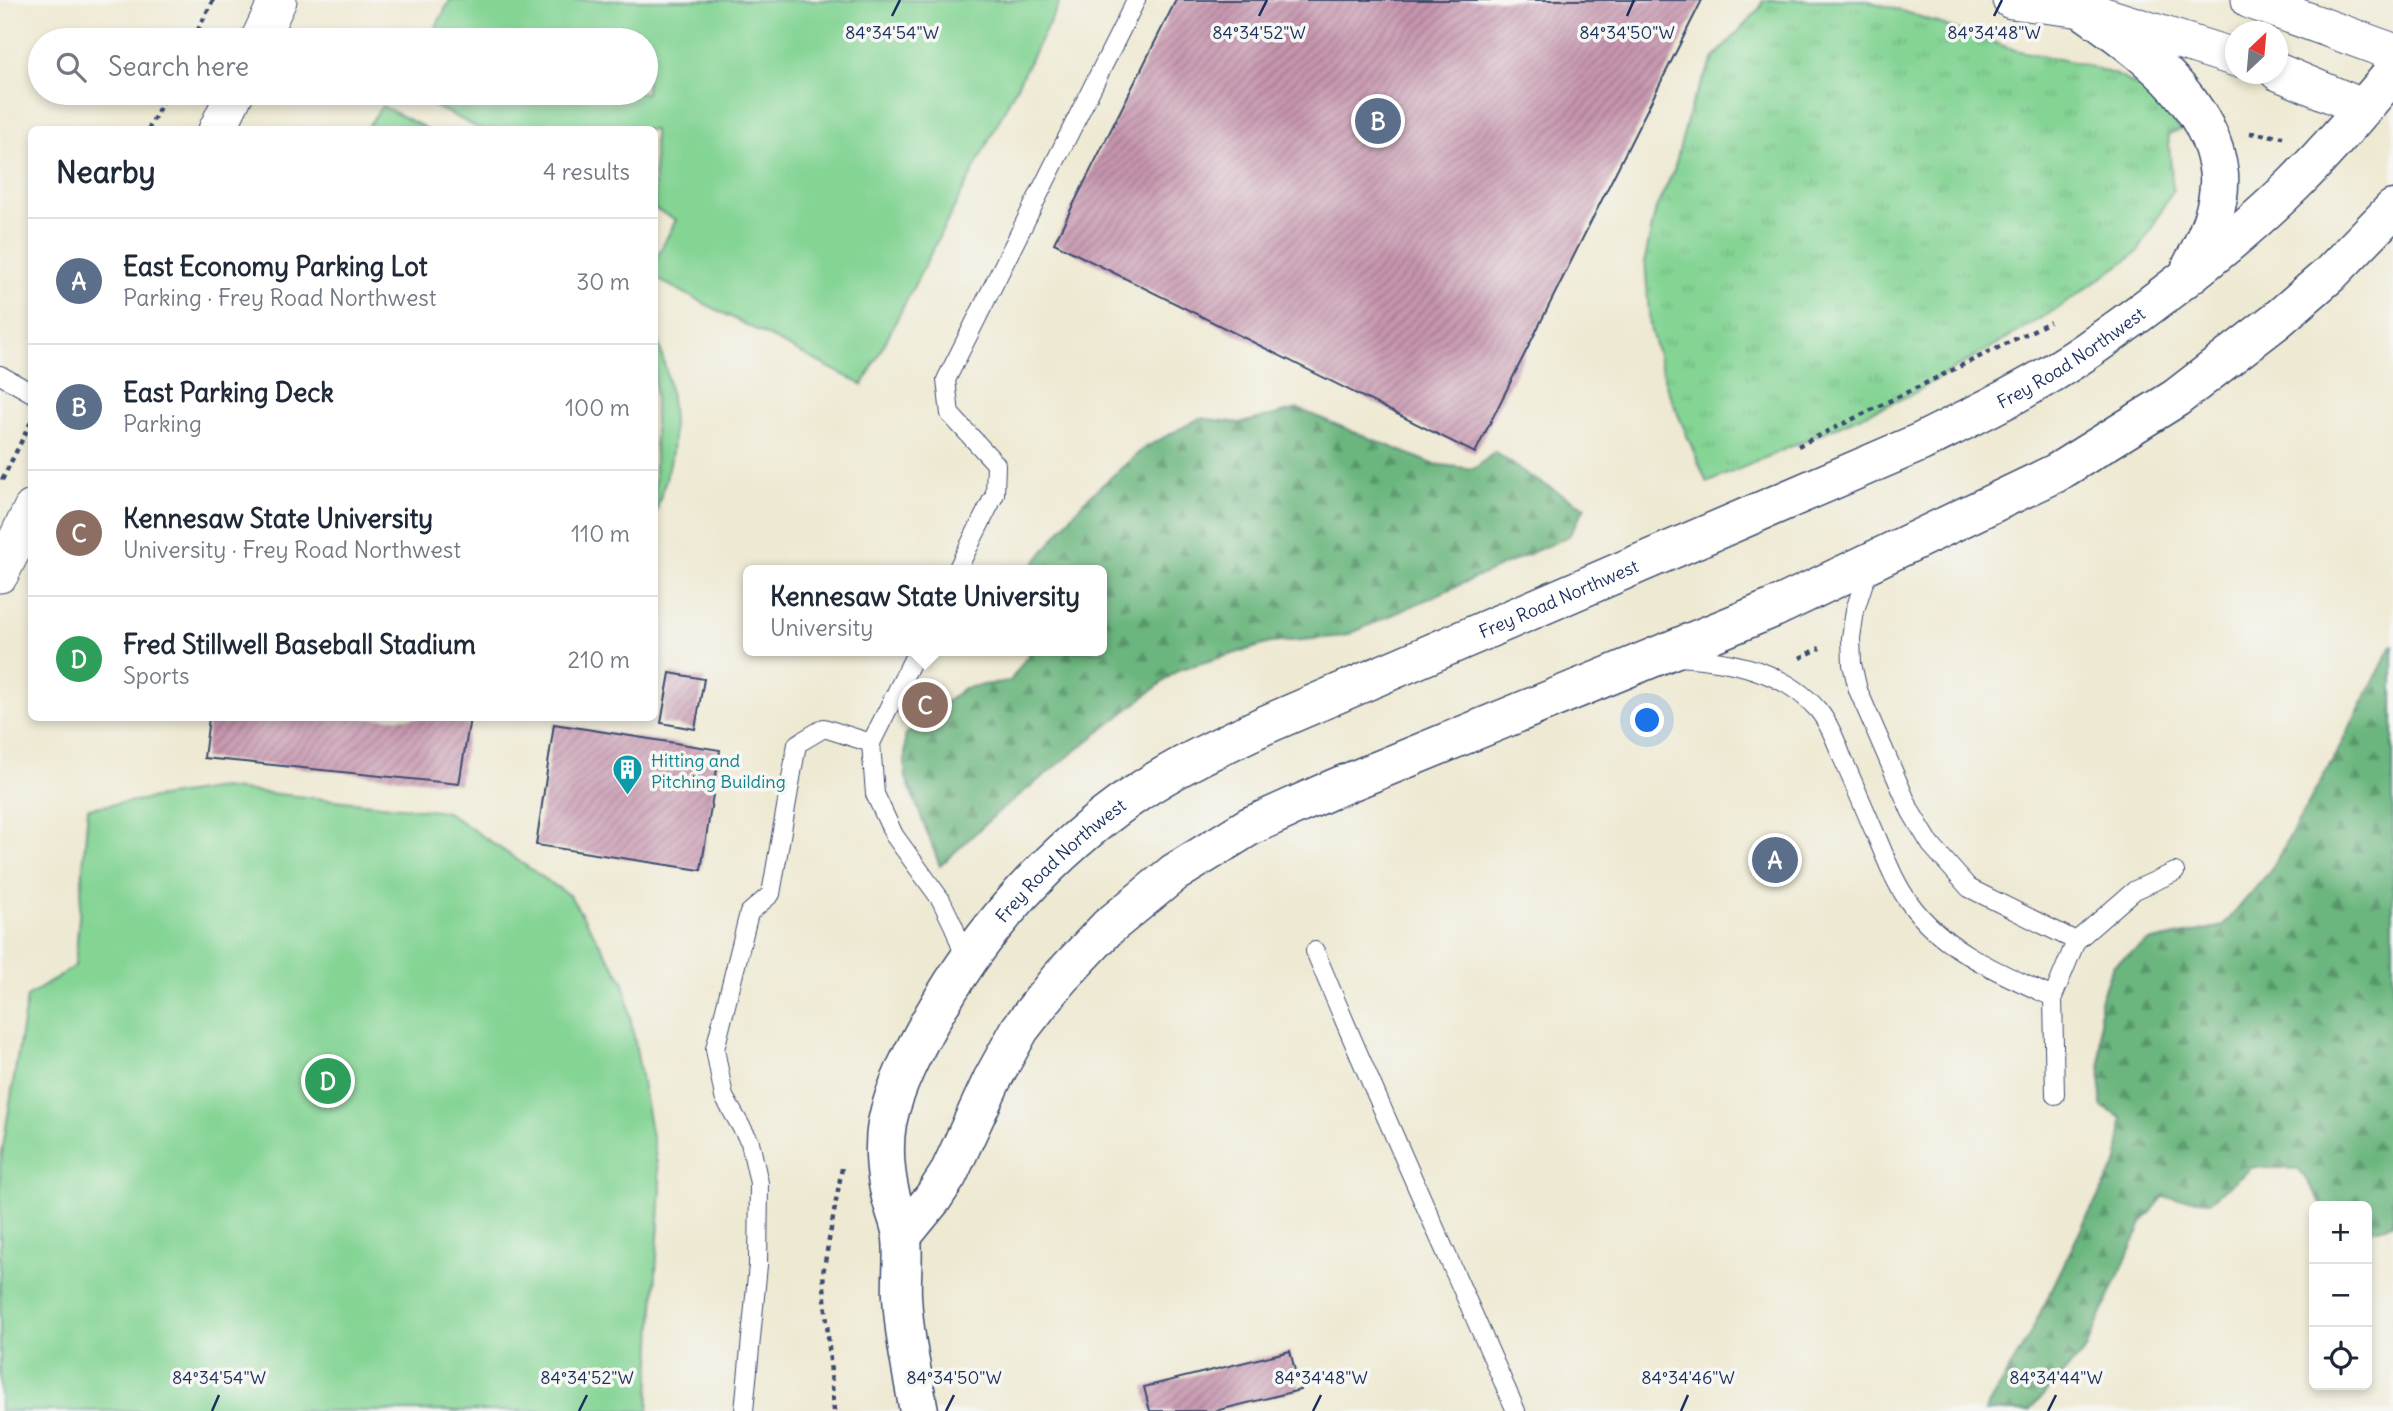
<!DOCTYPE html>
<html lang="en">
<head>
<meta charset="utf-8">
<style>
  :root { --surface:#fff; --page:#f2f2f3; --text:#1f2937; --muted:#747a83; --line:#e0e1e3; --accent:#1a73e8 }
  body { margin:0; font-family:Delius,sans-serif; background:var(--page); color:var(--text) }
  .controls { position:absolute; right:21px; bottom:21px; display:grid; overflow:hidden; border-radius:10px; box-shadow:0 4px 10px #0003 }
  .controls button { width:63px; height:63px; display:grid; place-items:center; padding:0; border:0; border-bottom:2px solid var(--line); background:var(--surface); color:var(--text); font:35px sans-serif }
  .compass { position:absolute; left:2225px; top:21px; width:63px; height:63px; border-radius:50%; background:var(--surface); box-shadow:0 4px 10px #0003; rotate:26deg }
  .you { position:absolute; left:1648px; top:721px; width:24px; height:24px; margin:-18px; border:5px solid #fff; border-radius:50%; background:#1a73e8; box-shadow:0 0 0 10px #1a73e833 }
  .badge { display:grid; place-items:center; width:46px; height:46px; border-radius:50%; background:var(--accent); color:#fff; font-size:23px; font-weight:700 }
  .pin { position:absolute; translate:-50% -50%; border:4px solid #fff; box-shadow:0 2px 7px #0006 }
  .popup { position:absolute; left:743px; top:565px; width:364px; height:91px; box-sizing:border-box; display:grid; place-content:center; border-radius:10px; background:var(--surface); filter:drop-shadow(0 2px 5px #0005); font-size:23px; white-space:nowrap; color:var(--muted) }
  .popup b { font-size:26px; color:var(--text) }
  .popup::after { content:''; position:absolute; left:50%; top:100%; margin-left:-14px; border:14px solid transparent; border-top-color:var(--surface) }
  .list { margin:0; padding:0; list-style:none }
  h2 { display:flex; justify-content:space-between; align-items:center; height:91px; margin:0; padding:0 28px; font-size:30px }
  h2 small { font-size:23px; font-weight:400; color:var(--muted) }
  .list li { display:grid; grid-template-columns:46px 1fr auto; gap:21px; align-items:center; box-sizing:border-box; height:126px; padding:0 28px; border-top:2px solid var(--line) }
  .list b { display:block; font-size:26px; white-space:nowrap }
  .list p { margin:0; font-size:23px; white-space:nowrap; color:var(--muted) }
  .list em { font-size:23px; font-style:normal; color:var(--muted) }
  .icon { flex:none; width:38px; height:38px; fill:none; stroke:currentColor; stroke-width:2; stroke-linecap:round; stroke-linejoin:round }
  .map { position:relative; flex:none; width:2393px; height:1411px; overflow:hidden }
  .search { position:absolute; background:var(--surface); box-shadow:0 4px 10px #0003; left:28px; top:28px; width:630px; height:77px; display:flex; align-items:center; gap:18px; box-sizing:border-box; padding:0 24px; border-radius:38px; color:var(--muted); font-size:26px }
  .panel { position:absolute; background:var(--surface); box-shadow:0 4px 10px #0003; left:28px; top:126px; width:630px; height:595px; border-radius:10px }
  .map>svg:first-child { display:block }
  .grass { fill:url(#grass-tufts); stroke:#508279; stroke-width:2 }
  .forest { fill:url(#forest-firs); stroke:#43726e; stroke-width:2 }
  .green { fill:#84d494; stroke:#508279; stroke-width:2 }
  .building { fill:url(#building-hatch) }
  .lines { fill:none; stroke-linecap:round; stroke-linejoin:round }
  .lane-casing { stroke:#3b4b6f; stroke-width:20 }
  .street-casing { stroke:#3b4b6f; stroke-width:39 }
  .secondary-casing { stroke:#3b4b6f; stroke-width:41 }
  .path { stroke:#3b4b6f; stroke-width:4.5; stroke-dasharray:5 5; stroke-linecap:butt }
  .lane { stroke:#fff; stroke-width:18 }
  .street { stroke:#fff; stroke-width:37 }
  .secondary { stroke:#fff; stroke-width:38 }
  .ticks { fill:none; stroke:#1b2f5e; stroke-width:2.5 }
  .labels { text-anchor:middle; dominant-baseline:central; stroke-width:7; stroke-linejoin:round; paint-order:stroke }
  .street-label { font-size:18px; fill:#1b2f5e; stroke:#f6f6f2 }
  .culture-label { font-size:18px; fill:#0d838f; stroke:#f6f6f2; text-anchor:start }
  .ticks-label { font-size:18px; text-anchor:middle; fill:#1b2f5e; stroke:#f6f6f2; stroke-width:7; stroke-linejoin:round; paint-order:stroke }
</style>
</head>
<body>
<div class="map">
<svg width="2393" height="1411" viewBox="0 0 2393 1411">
  <defs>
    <pattern id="grass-tufts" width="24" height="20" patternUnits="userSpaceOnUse" patternTransform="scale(1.75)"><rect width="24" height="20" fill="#84d494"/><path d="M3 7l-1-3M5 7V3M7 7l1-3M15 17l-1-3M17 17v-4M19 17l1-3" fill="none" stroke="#71b682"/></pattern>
    <pattern id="forest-firs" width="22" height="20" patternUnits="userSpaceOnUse" patternTransform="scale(1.75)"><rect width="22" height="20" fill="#6bb67e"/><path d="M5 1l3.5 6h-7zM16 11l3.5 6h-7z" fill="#57946a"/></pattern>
    <pattern id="building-hatch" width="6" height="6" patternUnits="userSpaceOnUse" patternTransform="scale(1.75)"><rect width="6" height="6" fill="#c694ad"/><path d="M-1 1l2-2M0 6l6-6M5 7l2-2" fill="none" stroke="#a07990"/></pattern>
  </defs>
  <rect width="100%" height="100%" fill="#f6f6f2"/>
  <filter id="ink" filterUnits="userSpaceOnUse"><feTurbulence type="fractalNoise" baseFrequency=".0143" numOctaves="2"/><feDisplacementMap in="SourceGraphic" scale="14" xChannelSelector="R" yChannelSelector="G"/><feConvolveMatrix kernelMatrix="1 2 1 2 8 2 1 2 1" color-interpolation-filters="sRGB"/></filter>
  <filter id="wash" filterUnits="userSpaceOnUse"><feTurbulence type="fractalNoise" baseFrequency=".00686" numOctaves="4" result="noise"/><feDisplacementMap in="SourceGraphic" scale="28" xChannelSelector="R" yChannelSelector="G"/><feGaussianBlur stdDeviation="1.57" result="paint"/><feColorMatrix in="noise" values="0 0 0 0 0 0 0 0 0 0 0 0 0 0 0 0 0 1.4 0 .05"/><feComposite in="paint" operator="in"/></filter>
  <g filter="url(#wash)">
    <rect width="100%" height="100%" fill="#eee9d2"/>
    <path class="grass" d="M1763,0h102l47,14 103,36 67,14 34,11 34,17 31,38 -13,4 5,56 -35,62 -78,55 -150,88 -203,88 -40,-95 -17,-61 -5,-68 11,-51 18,-38 17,-65 23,-47 46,-50z"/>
    <path class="forest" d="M1298,409l135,55 41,5 21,-17 39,27 51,28 -16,29 -224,100 -75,7 -92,27 -180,142 -58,54 -35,-91v-40l59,-47 46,-7 21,-30h71v-81h-73l54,-68 61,-54 56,-30 41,5z
      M2393,644v580l-26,7v-25h-44l-24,-37 -46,-2 -43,34 -47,-4 -21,26 -56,126 -57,62h-44l44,-75 58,-119 31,-55 4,-44 -21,-12 -1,-106 13,-35 35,-23 75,-16 48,-56 67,-120z"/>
    <path class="green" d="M450,0h611l-198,385 -208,-107v-17l21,-41 -21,-11 -1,-79 -174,-1 -72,-36h238v-53h-217z
      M382,106l45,23h-61z
      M655,333c13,37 21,80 17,119 -3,21 -11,43 -17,63z
      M220,788l227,24 123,84 54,86 37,205 -13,224h-648v-246l27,-168 48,-31 13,-158z"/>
    <g id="blocks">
      <path class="building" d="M1176,0h526l-227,453 -421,-210z
        M670,673l34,6 -9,50 -34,-6z
        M209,718h261l-11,66 -255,-26z
        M554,724l166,26 -19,120 -165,-25z
        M1290,1351l10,39 -85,21h-65l-6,-24z"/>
    </g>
  </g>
  <g filter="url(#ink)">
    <use href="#blocks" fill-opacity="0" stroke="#3b4b6f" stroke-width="2"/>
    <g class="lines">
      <defs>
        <path id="lane" d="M0,375l32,18
          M1873,567l-9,15 -9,28 -4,28 1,26 6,26 53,122 20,33 38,43 107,53
          M957,570l38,-76 1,-30 -46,-50 -4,-34 190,-380
          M1678,657c50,3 106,13 140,53 11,13 18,31 24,47 12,27 24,55 36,83 9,21 17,43 31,62 34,48 91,71 144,95
          M871,743l4,51 19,41 47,65 13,27 12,34
          M1315,951c64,155 134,307 201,460
          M2055,1095l-2,-98 23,-56 59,-51 40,-18
          M744,1411l14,-146 1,-82 -9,-41 -26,-45 -9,-48 34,-136 22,-19 26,-150 27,-16 47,15 46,-92"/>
        <path id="street" d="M2011,0l71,9 154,49
          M2250,0l143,52
          M259,40l19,-40
          M2278,72l86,36
          M217,130l18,-37
          M0,574l32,-65"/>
        <g id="secondary">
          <path d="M2082,9c56,39 130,91 137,166 2,32 -13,65 -28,92"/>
          <path d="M902,1236l31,-38 15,-23 44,-95 28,-51 39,-50 49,-52 66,-54 76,-47 85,-38 439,-180 282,-135 120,-75 101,-78 52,-45 64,-66"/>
          <path id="s1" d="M919,1411c-7,-38 -15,-76 -17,-115 -1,-19 2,-39 0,-58 -1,-14 -8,-28 -11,-41 -6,-22 -8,-51 -4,-74 7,-36 28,-75 46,-107 49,-87 118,-164 201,-221 41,-28 86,-49 131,-70l656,-283c56,-28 115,-56 167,-92 70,-49 145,-106 206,-166 35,-35 67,-73 99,-111"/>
        </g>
      </defs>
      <use href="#lane" class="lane-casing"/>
      <use href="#street" class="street-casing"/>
      <use href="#secondary" class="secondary-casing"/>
      <path class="path" d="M193,40l20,-40
        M148,130l19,-37
        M2250,133l33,4
        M1798,446l252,-124
        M2,480l29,-58
        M1800,658l20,-10
        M834,1411l-11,-138 19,-105"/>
      <use href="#lane" class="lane"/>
      <use href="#street" class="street"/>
      <use href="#secondary" class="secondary"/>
    </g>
  </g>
  <path class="ticks" d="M892,16l8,-16M1259,16l8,-16M1627,16l7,-16M1994,16l8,-16M212,1411l7,-16M579,1411l8,-16M946,1411l8,-16M1313,1411l8,-16M1681,1411l7,-16M2048,1411l8,-16"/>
  <defs>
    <symbol id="building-pin" viewBox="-11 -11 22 30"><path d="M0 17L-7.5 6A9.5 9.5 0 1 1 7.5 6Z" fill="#0f9aa8" stroke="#f6f6f2"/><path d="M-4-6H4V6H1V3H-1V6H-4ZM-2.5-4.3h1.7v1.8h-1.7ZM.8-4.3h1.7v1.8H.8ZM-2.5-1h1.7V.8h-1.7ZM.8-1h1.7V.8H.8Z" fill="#fff"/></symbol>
  </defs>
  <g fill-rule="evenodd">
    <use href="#building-pin" x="610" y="752" width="35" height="47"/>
  </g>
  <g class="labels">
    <g class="street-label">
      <text stroke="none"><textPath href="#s1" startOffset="1745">Frey Road Northwest</textPath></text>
      <text stroke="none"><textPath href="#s1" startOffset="1178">Frey Road Northwest</textPath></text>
      <text stroke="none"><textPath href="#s1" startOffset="611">Frey Road Northwest</textPath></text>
    </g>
    <g class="culture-label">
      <text x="651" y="760">Hitting and<tspan x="651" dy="21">Pitching Building</tspan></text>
    </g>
  </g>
  <g class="ticks-label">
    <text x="892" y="39">84°34'54"W</text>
    <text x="1259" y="39">84°34'52"W</text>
    <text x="1627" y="39">84°34'50"W</text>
    <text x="1994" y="39">84°34'48"W</text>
    <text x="219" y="1384">84°34'54"W</text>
    <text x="587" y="1384">84°34'52"W</text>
    <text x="954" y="1384">84°34'50"W</text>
    <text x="1321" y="1384">84°34'48"W</text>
    <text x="1688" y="1384">84°34'46"W</text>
    <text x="2056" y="1384">84°34'44"W</text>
  </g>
</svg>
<div class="controls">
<button>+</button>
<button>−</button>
<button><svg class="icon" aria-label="locate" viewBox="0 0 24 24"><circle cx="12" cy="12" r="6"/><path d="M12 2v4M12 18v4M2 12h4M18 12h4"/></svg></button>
</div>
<svg class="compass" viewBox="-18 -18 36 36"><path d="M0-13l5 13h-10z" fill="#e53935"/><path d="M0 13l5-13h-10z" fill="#747a83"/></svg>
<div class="you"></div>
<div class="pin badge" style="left:1775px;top:860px;background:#5c6f8a">A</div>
<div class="pin badge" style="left:1378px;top:121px;background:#5c6f8a">B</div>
<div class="pin badge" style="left:925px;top:705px;background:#8d6e63">C</div>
<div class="popup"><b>Kennesaw State University</b>University</div>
<div class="pin badge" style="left:328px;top:1081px;background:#2e9e5b">D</div>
<div class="search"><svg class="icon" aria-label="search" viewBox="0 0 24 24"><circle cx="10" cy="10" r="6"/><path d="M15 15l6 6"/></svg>Search here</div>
<section class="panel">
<h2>Nearby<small>4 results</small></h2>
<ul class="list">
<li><span class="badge" style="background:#5c6f8a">A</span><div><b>East Economy Parking Lot</b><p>Parking · Frey Road Northwest</p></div><em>30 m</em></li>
<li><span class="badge" style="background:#5c6f8a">B</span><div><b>East Parking Deck</b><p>Parking</p></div><em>100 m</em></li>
<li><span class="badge" style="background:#8d6e63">C</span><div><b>Kennesaw State University</b><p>University · Frey Road Northwest</p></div><em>110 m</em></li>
<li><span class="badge" style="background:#2e9e5b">D</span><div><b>Fred Stillwell Baseball Stadium</b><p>Sports</p></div><em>210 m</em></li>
</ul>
</section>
</div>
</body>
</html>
